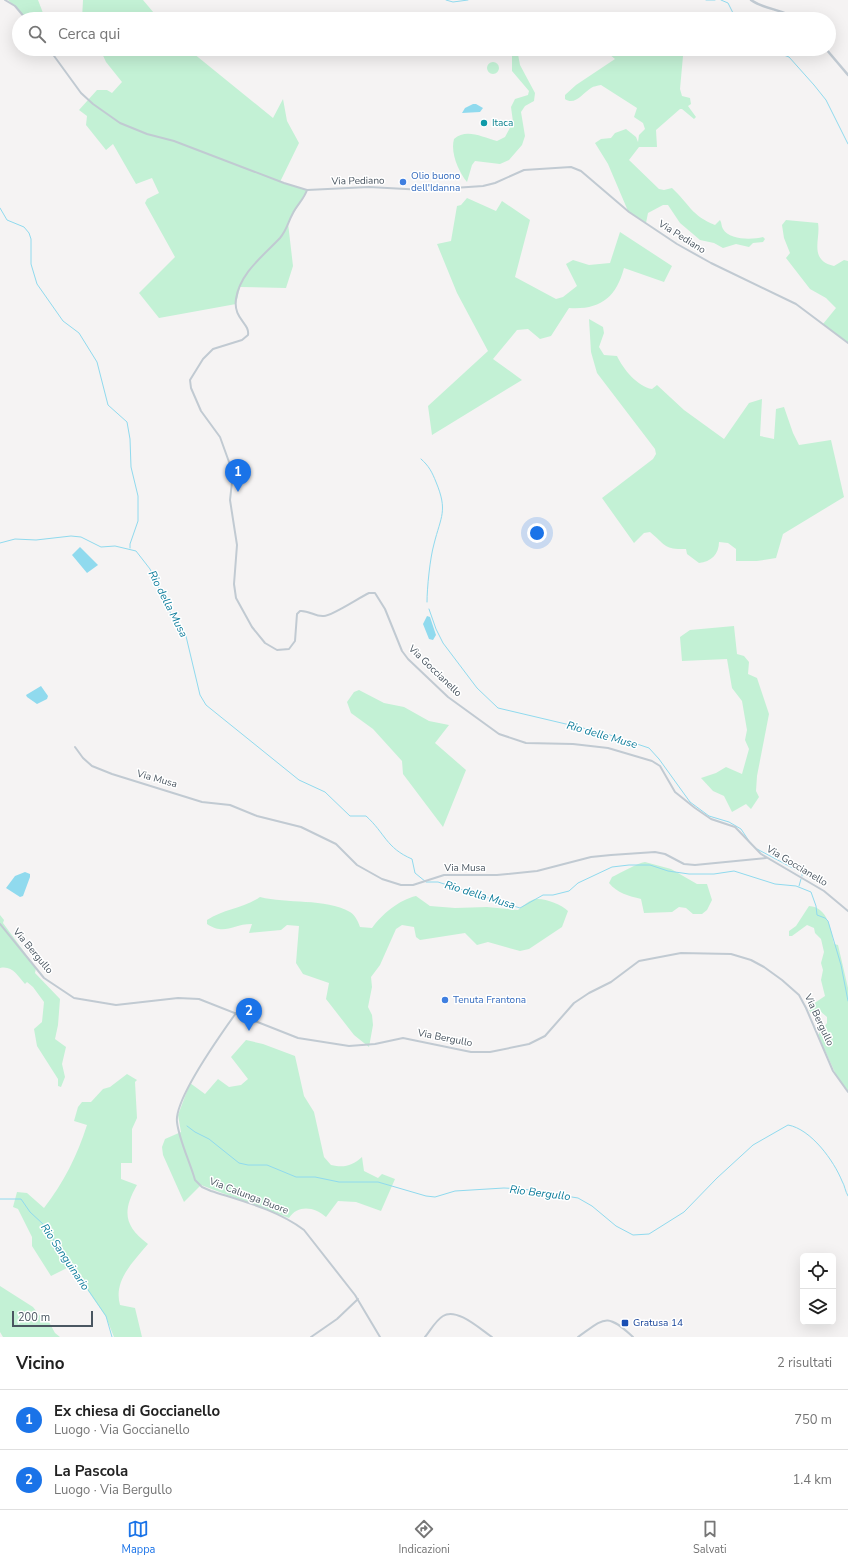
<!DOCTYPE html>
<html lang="it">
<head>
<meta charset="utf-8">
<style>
  :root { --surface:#fff; --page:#f2f2f2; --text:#222; --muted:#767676; --line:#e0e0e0; --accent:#1a73e8 }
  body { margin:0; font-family:"Nunito Sans",sans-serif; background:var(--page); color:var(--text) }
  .controls { position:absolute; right:12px; bottom:12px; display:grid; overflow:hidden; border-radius:6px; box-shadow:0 4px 16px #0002 }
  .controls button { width:36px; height:36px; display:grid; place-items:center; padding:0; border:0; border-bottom:1px solid var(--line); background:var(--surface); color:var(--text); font:20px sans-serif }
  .scale { position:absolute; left:12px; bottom:10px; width:81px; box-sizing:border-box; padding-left:4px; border:2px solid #4a5661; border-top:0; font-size:11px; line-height:14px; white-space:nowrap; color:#4a5661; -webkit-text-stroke:3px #fff; paint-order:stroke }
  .you { position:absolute; left:537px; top:533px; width:14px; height:14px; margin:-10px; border:3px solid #fff; border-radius:50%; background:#1a73e8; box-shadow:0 0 0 6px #1a73e833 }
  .badge { display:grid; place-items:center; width:26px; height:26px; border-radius:50%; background:var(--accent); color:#fff; font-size:13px; font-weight:700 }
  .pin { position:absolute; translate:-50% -33px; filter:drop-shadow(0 1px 2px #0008) }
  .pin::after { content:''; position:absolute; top:21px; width:14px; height:12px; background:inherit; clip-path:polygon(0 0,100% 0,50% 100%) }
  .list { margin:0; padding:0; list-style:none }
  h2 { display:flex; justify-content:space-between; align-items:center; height:52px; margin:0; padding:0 16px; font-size:17px }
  h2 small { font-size:13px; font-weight:400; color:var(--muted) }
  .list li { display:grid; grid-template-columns:26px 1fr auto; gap:12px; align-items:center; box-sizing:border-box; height:60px; padding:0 16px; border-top:1px solid var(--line) }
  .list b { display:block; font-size:15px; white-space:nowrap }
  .list p { margin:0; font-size:13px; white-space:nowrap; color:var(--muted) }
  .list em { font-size:13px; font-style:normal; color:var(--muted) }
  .icon { flex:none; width:22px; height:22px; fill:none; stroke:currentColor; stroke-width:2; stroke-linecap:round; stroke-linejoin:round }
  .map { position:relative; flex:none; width:848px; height:1337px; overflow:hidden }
  .search { position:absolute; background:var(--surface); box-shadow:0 4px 16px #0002; left:12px; right:12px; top:12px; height:44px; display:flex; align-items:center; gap:10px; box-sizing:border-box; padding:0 14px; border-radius:22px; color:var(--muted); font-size:15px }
  .sheet { height:172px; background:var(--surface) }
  nav { display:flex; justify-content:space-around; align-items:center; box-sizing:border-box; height:56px; border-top:1px solid var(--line); background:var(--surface); font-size:11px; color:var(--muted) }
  nav a { display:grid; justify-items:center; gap:2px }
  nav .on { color:var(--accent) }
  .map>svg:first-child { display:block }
  .green { fill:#c3f1d5 }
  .water { fill:#90daee }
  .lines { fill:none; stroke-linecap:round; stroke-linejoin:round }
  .stream { stroke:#90daee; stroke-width:1 }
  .minor { stroke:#c1cad2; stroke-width:2 }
  .tertiary { stroke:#c1cad2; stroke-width:2.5 }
  .culture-dot { fill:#0f9aa8; stroke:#fff; stroke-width:1.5 }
  .shop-dot { fill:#3f7fe0; stroke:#fff; stroke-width:1.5 }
  .transit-dot { fill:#1a4fb4; stroke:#fff; stroke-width:1.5 }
  .labels { text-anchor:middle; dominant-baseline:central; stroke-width:3; stroke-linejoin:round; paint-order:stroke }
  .culture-label { font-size:10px; fill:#0d838f; stroke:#fff; text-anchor:start }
  .shop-label { font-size:10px; fill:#366cbe; stroke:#fff; text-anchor:start }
  .street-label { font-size:10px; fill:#4a5661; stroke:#fff }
  .transit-label { font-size:10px; fill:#164399; stroke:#fff; text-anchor:start }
  .water-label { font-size:11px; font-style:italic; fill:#0c7c9b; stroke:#fff }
</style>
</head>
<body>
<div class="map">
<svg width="848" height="1337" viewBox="0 0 848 1337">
  <rect width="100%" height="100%" fill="#f5f3f3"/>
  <path class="green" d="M8,0h30l5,13v6h-16z
    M83,0h60l16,19h-77z
    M100,49h88l85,69 10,-19 4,22 12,22 -19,39 27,8 -19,33 5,43 -7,22 -46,-1 -4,17 -77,14 -20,-25 36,-36 -30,-54 2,-4 12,-6 -7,-15 -16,6 -23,-40 -7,6 -20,-25 1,-9 -8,-6 18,-20h10l5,3 10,-11 -16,-20z
    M512,49h5l3,16 15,28 -1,8 -9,5 -4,6 4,24 -3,9 -13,15 -9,4 -25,-3 -3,4 -5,17c-8,-10 -17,-29 -13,-43 12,-11 28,-2 43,2l8,-4 8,-15 -2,-15 4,-8 13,-4 1,-4 -17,-20z
    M603,49c29,0 52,-1 80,7l-3,33 2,7 8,2 1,6 -3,2 8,11 -2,2 -12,-10h-2l-24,21 1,17h-18l-10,13 30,29 5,1 8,-2c17,16 20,28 43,37l5,-5c2,3 1,6 3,9 6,11 29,11 40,8l2,2 -2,3 -10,1 -4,4 -13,-3 -13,4 -9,-5 -14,-3 -7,-6 -13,-11 -12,-18h-5l-15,8 -2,10 -18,-12 -20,-47 -13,-21 6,-4 10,-1 4,-5 11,-4 10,8 2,5 1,-7 6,-6 -2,-6 -9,-6 3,-9 -36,-23c-4,1 -7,1 -10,3 -8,5 -16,18 -26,11v-4l11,-10 39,-26z
    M487 68a6 6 0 1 1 12 0a6 6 0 1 1-12 0Z
    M467,198l29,13 6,-10 28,19 -15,57 41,22 7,-2 14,-11 -11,-22 7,-4 16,5 21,-2 10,-31 52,34 -8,16 -40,-14c-8,30 -24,42 -55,40l-18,28 -11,3 -12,-10 -11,1 -24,29 29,21 -90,55 -4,-29 60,-55 -31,-58 -20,-49 14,-3 6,-35 4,-1z
    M786,220l32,3c3,16 -10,37 16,43l10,-6 4,1v82l-25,-19 13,-16 -10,-10 -16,-9 -24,-31 4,-5 -6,-15 -2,-13z
    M589,319l14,8 1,6 -5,14 5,8 13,1c6,13 21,31 35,33l5,-4 27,25 40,29 25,-36 13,-4 -2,37 14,3 2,-30 8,-2 9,26 6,12 32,-5 13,57 -61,37 -7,24 -19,3h-21v-12l-8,-6 -9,-1c0,12 -8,20 -20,21l-12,-9 -1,-5c-22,1 -20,-4 -36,-17l-6,1 -10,10 -32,-45 51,-39 3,-5 -1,-5 -58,-76 -6,-21z
    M734,626l3,28 7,2 5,6 -1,12 9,4 12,36 -12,62 -1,15 3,6 -8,12 -5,-5 -14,8 -8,-16 -11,-5 -12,-13 15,-5 10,-6 16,7 7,-25 -4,-9 2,-10 -5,-29 -10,-13 -5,-29 -45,2 -2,-24 10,-7z
    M359,690l25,13 20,4 25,14 20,4 -14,18 31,27 -23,57 -40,-53 -1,-13 -29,-32 -22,-16 -4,-11 7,-10z
    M645,862l26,7 26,15h10l5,16 -5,10 -5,4h-9l-7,-6 -7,-1 -7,5 -28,1 -3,-14c-12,-3 -24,-6 -32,-16l3,-6c9,-4 25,-14 33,-15z
    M416,896l14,10 25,2 32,-1 31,3c5,-4 13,-12 20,-11 9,0 24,6 30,12l-6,16 -33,22 -9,2 -32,-9 -11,3 -12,-12 -45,7 -4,-3 -2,-10 -12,-2 -6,4 -16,36 -9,12 1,10 -4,20 4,8 1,10 -4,22 -15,-12 -28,-36 3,-16 -26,-9 -7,-11 3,-37 -12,-1 -6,5 -32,3 3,-9c-21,0 -26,12 -45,0v-4c17,-11 37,-12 53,-23 27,7 65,1 90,15 5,3 8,9 10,15l12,1c10,-14 27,-28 44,-32z
    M809,906c19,1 22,24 25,38l4,1 10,43v103l-11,-14 -19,-42 9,-12v-6l-7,-6 -9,2 -2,-3 1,-4 15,-10 -4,-16 2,-10 -2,-7 3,-11 -3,-13 -6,-6 -1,-5 -7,-3 -15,11h-3v-5l7,-5z
    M0,915l4,5 -1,3 33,45 -1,5 25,26 -2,26 -3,14 11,8 -4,17 3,13 -4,10 -3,-1v-7l-21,-33 -3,-17 8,-7 2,-20 -11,-15 -6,-5 -2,2c-7,-8 -13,-19 -25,-16z
    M246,1040l17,4 32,12 9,40 10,16 10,45 7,8c13,3 21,1 31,-8l2,14 14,7 4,-4 13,5 -14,32 -25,-9 -18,-1 -12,16c-11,-10 -28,-13 -37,1l-88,-33 -17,17 -21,-47 -1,-8 3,-8 16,-7 -3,-17 12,-32 15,11 13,-15 11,8 12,-2 7,-6 -17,-22z
    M127,1074l10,6 -2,2 2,36 -5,11v34h-11v16l16,6c-15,26 -13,41 11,59 -14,17 -35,36 -28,61l15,3 7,29h-28l-8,-20 -35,-51 -20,10 -19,-30v-9l-14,-28 -5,-2 4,-15 10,1 17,15c20,-26 33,-52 43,-83l-13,-4 4,-14 4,-5h9l12,-13 7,-2z
    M0,1286l33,21 11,14 5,1 6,11 5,4h-57l-3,-5z"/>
  <path class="water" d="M473,104h3l7,4 -3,4 -18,1 3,-5z
    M80,547l18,18 -11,8 -15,-18z
    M427,616l3,1 6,18 -3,5 -4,-1 -6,-15z
    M41,686l7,10 -1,3 -10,5 -10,-7 -1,-2z
    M25,872l5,2v3l-7,19 -3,1 -14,-9 9,-12z"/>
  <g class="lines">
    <path class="stream" d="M446,0l7,2 15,-2
      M706,0h9
      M721,0l7,3 8,16
      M768,49l21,8 25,28 12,15 22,44
      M0,208l7,12 17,7 5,6 2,6v25l6,20 26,37 16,12 18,29 11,43 19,17 3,17 1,28 7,29v25l-8,23v4
      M421,459c8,7 11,13 15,23 12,29 5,34 -2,62 -4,14 -7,44 -7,58
      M0,543l15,-4 21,1 35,-4 10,1 20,10 14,-1 21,5 14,18 21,45 14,18 15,63 6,10 93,75 26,12 25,24h16c19,17 20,32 46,43l3,14 11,9h12l82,26 23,-13h10l16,-4 9,-8 34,-16 17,-2h21l18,6 21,3h25l20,-3 41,13 21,2 15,6 5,14 1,9 8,3 3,3 13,44 7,36
      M429,609l7,20 7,14 34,45 21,20 106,25 45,15 10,11 31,43 19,14 20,6 12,7 8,12
      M757,849l45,24v3
      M799,886l2,-7
      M187,1126l8,6 14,7 30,24 9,2h19l29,12h19l24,5h39l48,14 9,1 20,-6 49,-3 19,1 55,9 14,8 24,20 17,9 16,-1 35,-22 33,-34 36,-33 35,-20c23,4 46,36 54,56 3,5 3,10 6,15
      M0,1199h21l9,13 13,12 63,92 6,21"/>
    <path class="minor" d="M5,0l10,6 11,13
      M49,49l32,44 12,11 27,19 27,11 27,7 110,42 23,7 62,-3 55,3 59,-4 12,-3 29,-13 47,-3 10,4 48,41 48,32 34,19 85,41 52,39
      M307,190c-3,9 -10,15 -14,23 -5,9 -6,17 -13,25 -17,18 -40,35 -44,61 -3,20 14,24 12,36l-6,5 -29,9 -10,10 -13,21 1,8 10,23 19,26 13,36 -3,27 7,45 -3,39 2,14 16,29 13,16 12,7 12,-1 6,-8 2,-27 3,-3c9,-1 15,6 24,5 8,0 36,-19 45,-23h6l10,16 17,42 6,8 40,38 51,37 27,9 47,1 35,4 44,13 8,5 15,26 20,16 16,11 24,8 26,27 63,37 24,20
      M75,747l8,11 9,8 20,8 90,28 28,3 27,11 44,11 35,17 21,21 25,14 19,6h12l31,-10h53l40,-4 54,-14 20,-2 44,-3 10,2 19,10 11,1 71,-7
      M0,924l44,54 30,20 42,7 62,-7 21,1 99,39 51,8 26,-2 28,-6 68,14h19l39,-8 16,-8 29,-33 15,-10 22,-11 28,-21 42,-8 50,1 20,6 13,7 18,13 17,15 7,13 27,63 15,21
      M236,1013c-15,21 -62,86 -59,109 2,18 13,40 18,58l7,7 9,4c31,10 67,19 93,39l51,65 25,42
      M311,1337l26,-18 21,-20
      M425,1337c5,-6 11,-17 18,-21 14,-9 38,14 49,21
      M578,1337c27,-19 28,-25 55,0"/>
    <path class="tertiary" d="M751,0c14,10 32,9 45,19
      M826,49l22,26"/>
  </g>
  <circle class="culture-dot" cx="484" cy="123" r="4"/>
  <g class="shop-dot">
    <circle cx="403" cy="182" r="4"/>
    <circle cx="445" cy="1000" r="4"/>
  </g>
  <rect class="transit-dot" x="621" y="1319" width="8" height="8" rx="2"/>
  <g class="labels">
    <g class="culture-label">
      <text x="492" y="123">Itaca</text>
    </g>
    <g class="shop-label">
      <text x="411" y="176">Olio buono<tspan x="411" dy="12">dell'Idanna</tspan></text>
      <text x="453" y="1000">Tenuta Frantona</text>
    </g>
    <g class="street-label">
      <text transform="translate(358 181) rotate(-1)">Via Pediano</text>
      <text transform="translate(682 237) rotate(32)">Via Pediano</text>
      <text transform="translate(435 671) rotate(44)">Via Goccianello</text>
      <text transform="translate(157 779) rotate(16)">Via Musa</text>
      <text transform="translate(797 866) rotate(31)">Via Goccianello</text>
      <text x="465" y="868">Via Musa</text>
      <text transform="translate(33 951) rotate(50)">Via Bergullo</text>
      <text transform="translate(819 1020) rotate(65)">Via Bergullo</text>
      <text transform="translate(445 1038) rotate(11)">Via Bergullo</text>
      <text transform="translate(249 1196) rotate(21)">Via Calunga Buore</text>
    </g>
    <g class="transit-label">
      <text x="633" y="1323">Gratusa 14</text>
    </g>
    <g class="water-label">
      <text transform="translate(168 604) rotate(63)">Rio della Musa</text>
      <text transform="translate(602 735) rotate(16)">Rio delle Muse</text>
      <text transform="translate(480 895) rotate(17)">Rio della Musa</text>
      <text transform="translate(540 1193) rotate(7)">Rio Bergullo</text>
      <text transform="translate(65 1257) rotate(56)">Rio Sanguinario</text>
    </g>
  </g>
</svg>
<div class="controls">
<button><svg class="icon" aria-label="locate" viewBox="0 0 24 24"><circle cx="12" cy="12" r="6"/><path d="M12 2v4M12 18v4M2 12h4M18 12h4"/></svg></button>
<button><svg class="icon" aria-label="layers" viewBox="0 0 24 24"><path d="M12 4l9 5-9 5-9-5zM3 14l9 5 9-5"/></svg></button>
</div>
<div class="scale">200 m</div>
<div class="you"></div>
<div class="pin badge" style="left:238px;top:492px">1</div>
<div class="pin badge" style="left:249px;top:1031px">2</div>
<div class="search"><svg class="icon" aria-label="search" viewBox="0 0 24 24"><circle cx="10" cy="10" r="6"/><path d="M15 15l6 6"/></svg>Cerca qui</div>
</div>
<section class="sheet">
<h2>Vicino<small>2 risultati</small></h2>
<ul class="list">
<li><span class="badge">1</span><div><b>Ex chiesa di Goccianello</b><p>Luogo · Via Goccianello</p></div><em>750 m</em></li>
<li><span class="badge">2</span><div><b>La Pascola</b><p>Luogo · Via Bergullo</p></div><em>1.4 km</em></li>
</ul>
</section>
<nav>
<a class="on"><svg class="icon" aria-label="map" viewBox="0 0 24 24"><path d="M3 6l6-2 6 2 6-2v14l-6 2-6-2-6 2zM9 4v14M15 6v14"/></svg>Mappa</a>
<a><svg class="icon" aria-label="directions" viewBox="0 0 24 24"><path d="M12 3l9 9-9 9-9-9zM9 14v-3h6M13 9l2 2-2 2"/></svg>Indicazioni</a>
<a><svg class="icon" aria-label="saved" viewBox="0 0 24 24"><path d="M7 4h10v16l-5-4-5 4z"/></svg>Salvati</a>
</nav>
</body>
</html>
